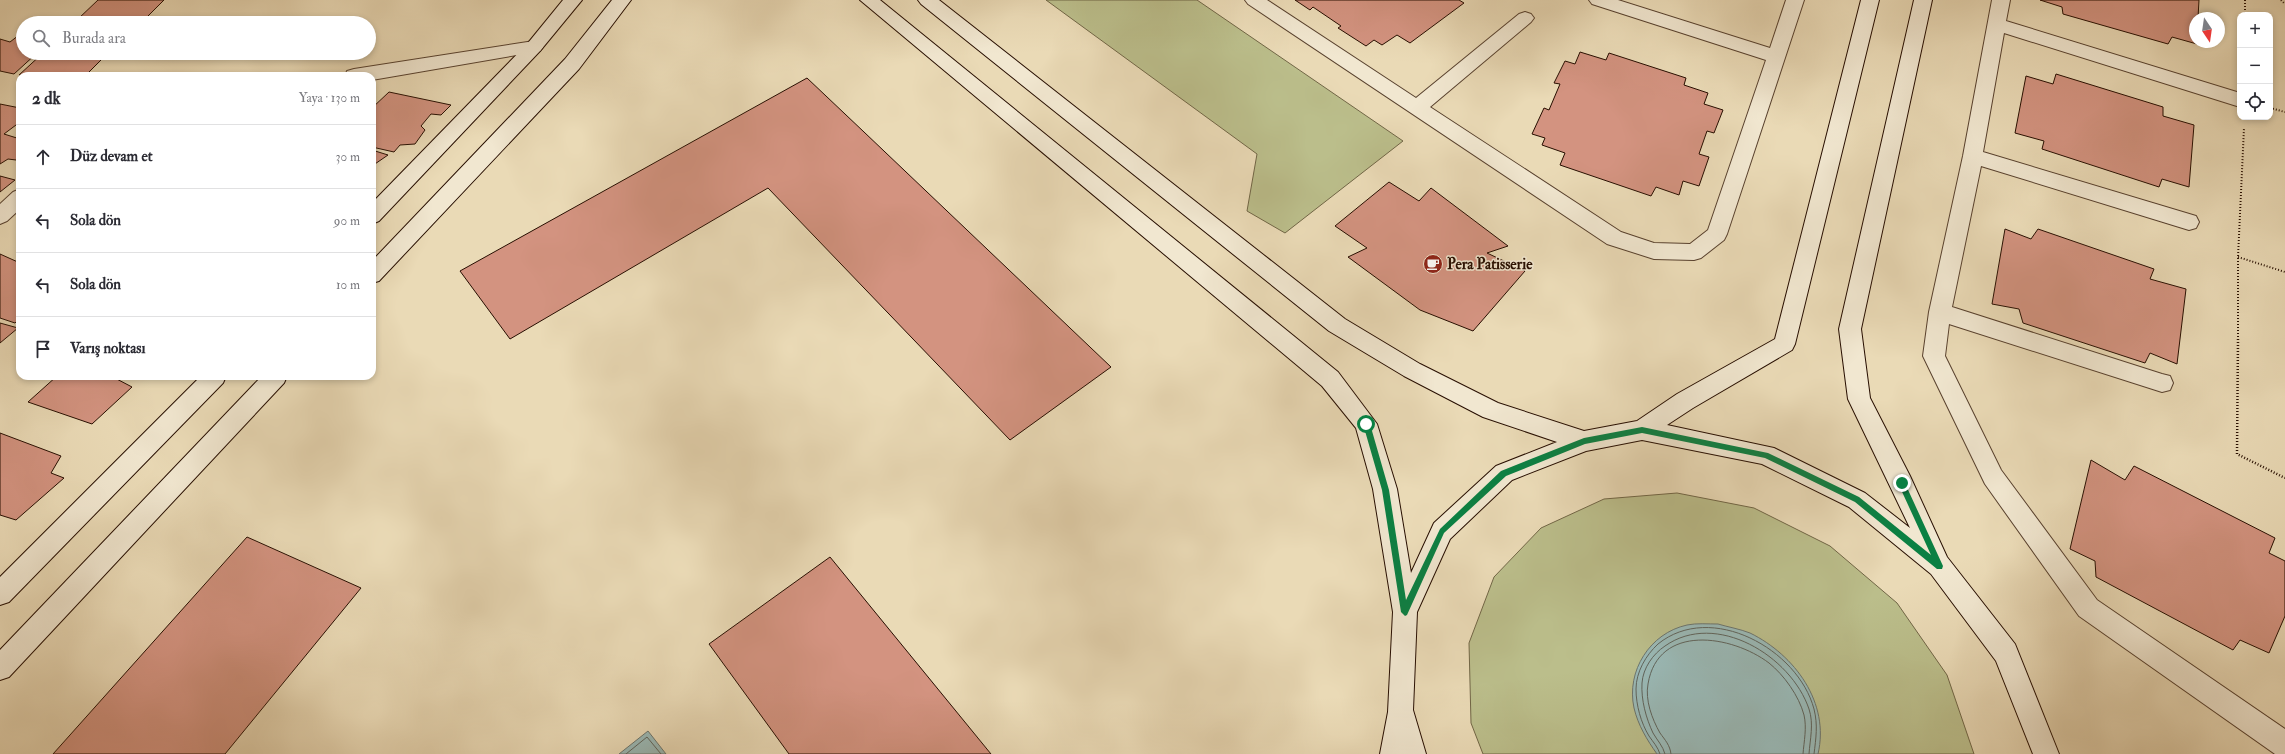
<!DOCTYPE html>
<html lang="tr">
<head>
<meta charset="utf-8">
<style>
  :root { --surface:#fff; --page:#f2f2f3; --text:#2b2b33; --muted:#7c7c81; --line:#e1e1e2 }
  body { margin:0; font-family:"IM FELL Double Pica",serif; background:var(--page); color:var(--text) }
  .controls { position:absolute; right:12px; top:12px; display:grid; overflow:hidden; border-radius:8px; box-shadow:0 2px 6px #0003 }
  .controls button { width:36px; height:36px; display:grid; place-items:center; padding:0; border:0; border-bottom:1px solid var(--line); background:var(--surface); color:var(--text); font:20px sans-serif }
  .compass { position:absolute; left:2189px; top:12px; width:36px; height:36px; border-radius:50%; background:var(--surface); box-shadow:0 2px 6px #0003; rotate:167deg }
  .stop { position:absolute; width:12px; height:12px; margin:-9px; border:3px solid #0b8043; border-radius:50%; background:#fff }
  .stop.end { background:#0b8043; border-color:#fff; box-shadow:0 1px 4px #0008 }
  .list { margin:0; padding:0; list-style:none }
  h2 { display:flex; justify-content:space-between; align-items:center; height:52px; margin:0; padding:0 16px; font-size:17px }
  h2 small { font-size:13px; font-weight:400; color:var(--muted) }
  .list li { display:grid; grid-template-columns:26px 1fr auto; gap:12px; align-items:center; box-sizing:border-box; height:64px; padding:0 16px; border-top:1px solid var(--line) }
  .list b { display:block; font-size:15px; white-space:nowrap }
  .list em { font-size:13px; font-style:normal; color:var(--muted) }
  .icon { flex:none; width:22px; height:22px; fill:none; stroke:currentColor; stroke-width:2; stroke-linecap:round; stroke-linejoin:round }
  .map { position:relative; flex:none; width:2285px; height:754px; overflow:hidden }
  .search { position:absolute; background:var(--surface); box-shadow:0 2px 6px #0003; left:16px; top:16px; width:360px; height:44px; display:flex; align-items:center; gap:10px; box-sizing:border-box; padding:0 14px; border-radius:22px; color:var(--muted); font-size:15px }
  .panel { position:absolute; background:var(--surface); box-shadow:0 2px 6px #0003; left:16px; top:72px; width:360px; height:308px; border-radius:12px }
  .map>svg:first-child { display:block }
  .green { fill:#bbbe8b; stroke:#716646 }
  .water { fill:#9ab9b6; stroke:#6c756d }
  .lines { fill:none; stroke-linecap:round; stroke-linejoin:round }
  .shore { stroke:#60645b; stroke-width:1 }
  .building { fill:#d39380; stroke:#270e00 }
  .lane-casing { stroke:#58412e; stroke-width:2 }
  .street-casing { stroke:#58412e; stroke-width:2 }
  .secondary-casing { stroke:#270e00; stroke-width:2 }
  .path-far1 { stroke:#270e00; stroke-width:2; stroke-dasharray:1 2; stroke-linecap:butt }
  .path { stroke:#270e00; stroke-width:2.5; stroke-dasharray:1 2; stroke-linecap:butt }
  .lane { fill:#f1e7d0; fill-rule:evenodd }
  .street { fill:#f1e7d0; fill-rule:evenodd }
  .secondary { fill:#f1e7d0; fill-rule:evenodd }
  .route { fill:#0b8043 }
  .labels { text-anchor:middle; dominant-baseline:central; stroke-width:3; stroke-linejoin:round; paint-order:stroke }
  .poi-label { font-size:15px; font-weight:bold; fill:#270e00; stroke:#f1e7d0; text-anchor:start }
</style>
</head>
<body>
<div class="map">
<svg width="2285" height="754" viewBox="0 0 2285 754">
  <rect width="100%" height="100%" fill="#eadab6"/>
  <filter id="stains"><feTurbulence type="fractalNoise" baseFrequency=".005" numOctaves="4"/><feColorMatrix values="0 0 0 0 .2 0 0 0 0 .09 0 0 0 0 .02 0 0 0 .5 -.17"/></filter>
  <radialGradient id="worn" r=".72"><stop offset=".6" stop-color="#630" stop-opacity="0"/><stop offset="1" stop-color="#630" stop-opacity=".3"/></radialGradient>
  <path class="green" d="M1046,0h151l206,141 -118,92 -38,-22 10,-57z
    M1677,493l77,15 76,38 67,57 50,72 27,79h-491l-12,-31 -2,-80 25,-66 47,-49 63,-29z"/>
  <path class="water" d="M1718,624c10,3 22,5 32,9 45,22 80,70 68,121h-161c-10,-14 -19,-29 -23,-46 -8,-37 16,-75 53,-83 9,-2 21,-1 31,-1z
    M648,731l18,23h-47z"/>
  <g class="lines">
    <path class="shore" d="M626,754l21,-17 14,17
      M1660,754c-2,-7 -7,-12 -11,-18 -8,-13 -13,-31 -13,-47 0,-17 10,-34 22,-45 53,-43 140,5 156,65 4,16 2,29 0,45
      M1665,754c-2,-8 -8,-14 -12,-21 -7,-15 -12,-33 -11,-50 1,-15 11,-29 23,-37 51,-36 126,10 144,63 5,15 1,30 0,45
      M1671,754c-1,-9 -6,-14 -11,-21 -8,-14 -15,-33 -12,-49 10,-61 84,-49 121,-21 15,12 30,33 35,52 3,13 0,26 -1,39"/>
  </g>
  <path class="building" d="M98,0h66l-23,23h-41l-22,-4z
    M1295,0h164l5,3 -54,40 -13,-8 -15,10 -8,-5 -8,6 -28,-18 3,-2 -28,-19 -3,3z
    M2040,0h159l-1,18h-3v24l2,2 -25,-7 -4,7 -105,-30 -1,-7z
    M23,32v21h14l-23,21 -14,-3v-32l10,3z
    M1580,52l26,8 3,-7 77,25 -2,7 24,8 -4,11 19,6 -9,23 -7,-2 -8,23 10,3 -10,29 -16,-5 -4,14 -23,-8 -5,9 -91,-31 5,-12 -23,-8 3,-7 -13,-4 12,-26 5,2 11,-26 -6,-1 11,-22 10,3z
    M43,53h55l-3,2 9,2 -18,18 -10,-2 -2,3 -55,-1z
    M2056,74l107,33v9l31,9 -5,62 -27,-8 -3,8 -117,-38 2,-8 -29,-8 11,-57 27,8z
    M807,78l57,54 247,235 -101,73 -242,-252 -258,151 -50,-68z
    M389,92l62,13 -10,10 -10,-1 -10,12 4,4 -10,14 -15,1 -6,7 -22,-5v-39z
    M0,104l20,4v14l-16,12 16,5v17l-4,4 -8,-1 -8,5z
    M372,150l16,5 -16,11z
    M0,176l15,4 -15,12z
    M1389,182l30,19 12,-13 77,58 -21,7 38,18 -52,60 -53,-21 -72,-53 19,-9 -32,-22z
    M2005,229l26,10 7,-10 116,40 -4,10 36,10 -9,75 -27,-11 -5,10 -122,-40 -4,-14 -27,-5z
    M0,254l20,9v55l-5,5 -15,-5z
    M0,323l18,5 -18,15z
    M57,376h54l21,11 -40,37 -64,-22z
    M0,433l61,23 -10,17 13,5 -48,42 -16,-5z
    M2091,460l34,20 9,-14 141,72 -6,15 16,8v55l-16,37 -29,-13 -7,10 -137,-73 -1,-16 -25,-12z
    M247,537l114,51 -136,166h-172z
    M830,557l161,197h-202l-80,-110z"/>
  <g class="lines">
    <defs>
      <path id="lane" d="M1245,0h22l149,98 103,-84 6,-2 6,2 3,4 -3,4 -101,85 191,125 33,11 36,1 18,-14 58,-170 -174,-56 -3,-4h29l152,48 16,-48h18l-77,234 -3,6 -23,18 -7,2 -40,-1 -47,-15 -359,-240z"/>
      <path id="street" d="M1992,0h18l-4,21 234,72v14l-236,-74 -21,119 213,64 3,6 -3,6 -7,2 -208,-64 -29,141 210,67 8,2 3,7 -3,7 -8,2 -213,-68 -4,32 56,114 96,130 188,129v25h-10l-196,-138 -94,-132 -62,-128 6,-44 34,-156z
        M534,41l6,2 3,4 -3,4 -168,29v-4h-27l2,-5 7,-2z
        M20,189v20l-13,12 -7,3v-20l13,-12z"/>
      <path id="secondary" d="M563,0h19l-42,51 -161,170 -7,3v-21l156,-160z
        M612,0h19l-52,69 -200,212 -7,2v-22l193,-202z
        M860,0h20l458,372 39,52 20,65 14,84 23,-50 62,-57 61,-24 -74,-25 -79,-41 -75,-45 -408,-327 -3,-4h21l406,319 75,45 78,39 86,28 53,-10 40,-27 98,-55 86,-339h18l-84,344 -3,6 -99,58 -26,17 107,23 91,45 45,35 -62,-129 -9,-70 75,-329h18l-71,329 9,69 40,78 37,81 68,87 44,110h-26l-37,-93 -65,-87 -82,-67 -87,-43 -120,-24 -56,11 -74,29 -62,59 -33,73 -4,98 13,44h-46l8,-42 5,-100 -20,-123 -17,-61 -34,-42z
        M201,376h25l-3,7 -214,219 -9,3v-28z
        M262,376h25l-3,7 -275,294 -9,3v-30z"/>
    </defs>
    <use href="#lane" class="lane-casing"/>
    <use href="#street" class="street-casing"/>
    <use href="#secondary" class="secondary-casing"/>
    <path class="path-far1" d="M2245,0v15
      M2281,0l4,4
      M2270,108l15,4
      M2238,257l47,15
      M2238,340v-83l6,-129"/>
    <path class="path" d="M2238,339l-1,115 48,24"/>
    <use href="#lane" class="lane"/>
    <use href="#street" class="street"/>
    <use href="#secondary" class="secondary"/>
  </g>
  <path class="route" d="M1366,421l4,3 19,66 17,110 34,-71 61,-58 83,-33 58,-11 126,26 91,44 72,58 -33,-72 4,-3 2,1 39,85 -1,3h-5l-82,-67 -90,-44 -123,-25 -57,11 -79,32 -62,57 -37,82 -2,1 -4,-4 -19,-122 -19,-66z"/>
  <defs>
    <symbol id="cafe-disc" viewBox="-11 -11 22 22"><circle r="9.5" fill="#8f2418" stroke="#f1e7d0"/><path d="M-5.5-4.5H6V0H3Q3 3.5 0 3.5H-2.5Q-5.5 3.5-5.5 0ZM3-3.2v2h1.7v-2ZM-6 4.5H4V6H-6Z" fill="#fff"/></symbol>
  </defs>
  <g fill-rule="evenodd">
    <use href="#cafe-disc" x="1422" y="253" width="22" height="22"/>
  </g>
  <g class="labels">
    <g class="poi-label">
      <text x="1447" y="264">Pera Patisserie</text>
    </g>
  </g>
  <rect width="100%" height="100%" filter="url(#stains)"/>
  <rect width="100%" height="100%" fill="url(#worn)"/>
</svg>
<div class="controls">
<button>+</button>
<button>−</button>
<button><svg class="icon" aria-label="locate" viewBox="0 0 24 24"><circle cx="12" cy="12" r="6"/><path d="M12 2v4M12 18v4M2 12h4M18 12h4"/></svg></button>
</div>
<svg class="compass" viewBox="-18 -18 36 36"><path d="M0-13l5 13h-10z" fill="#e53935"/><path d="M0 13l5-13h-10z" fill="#7c7c81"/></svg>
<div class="stop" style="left:1366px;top:424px"></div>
<div class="stop end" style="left:1902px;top:483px"></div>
<div class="search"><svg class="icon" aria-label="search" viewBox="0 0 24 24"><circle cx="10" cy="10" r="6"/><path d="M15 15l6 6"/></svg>Burada ara</div>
<section class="panel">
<h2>2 dk<small>Yaya · 130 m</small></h2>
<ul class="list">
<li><svg class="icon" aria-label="ahead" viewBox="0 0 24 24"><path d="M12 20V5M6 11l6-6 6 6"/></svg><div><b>Düz devam et</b></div><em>30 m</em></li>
<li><svg class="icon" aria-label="left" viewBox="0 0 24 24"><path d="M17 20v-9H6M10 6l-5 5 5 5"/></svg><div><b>Sola dön</b></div><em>90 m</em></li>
<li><svg class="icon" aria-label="left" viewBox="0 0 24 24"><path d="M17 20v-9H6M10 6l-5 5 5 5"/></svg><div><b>Sola dön</b></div><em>10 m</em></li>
<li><svg class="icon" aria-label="arrive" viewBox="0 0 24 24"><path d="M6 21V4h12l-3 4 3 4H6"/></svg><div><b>Varış noktası</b></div></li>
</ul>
</section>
</div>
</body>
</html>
